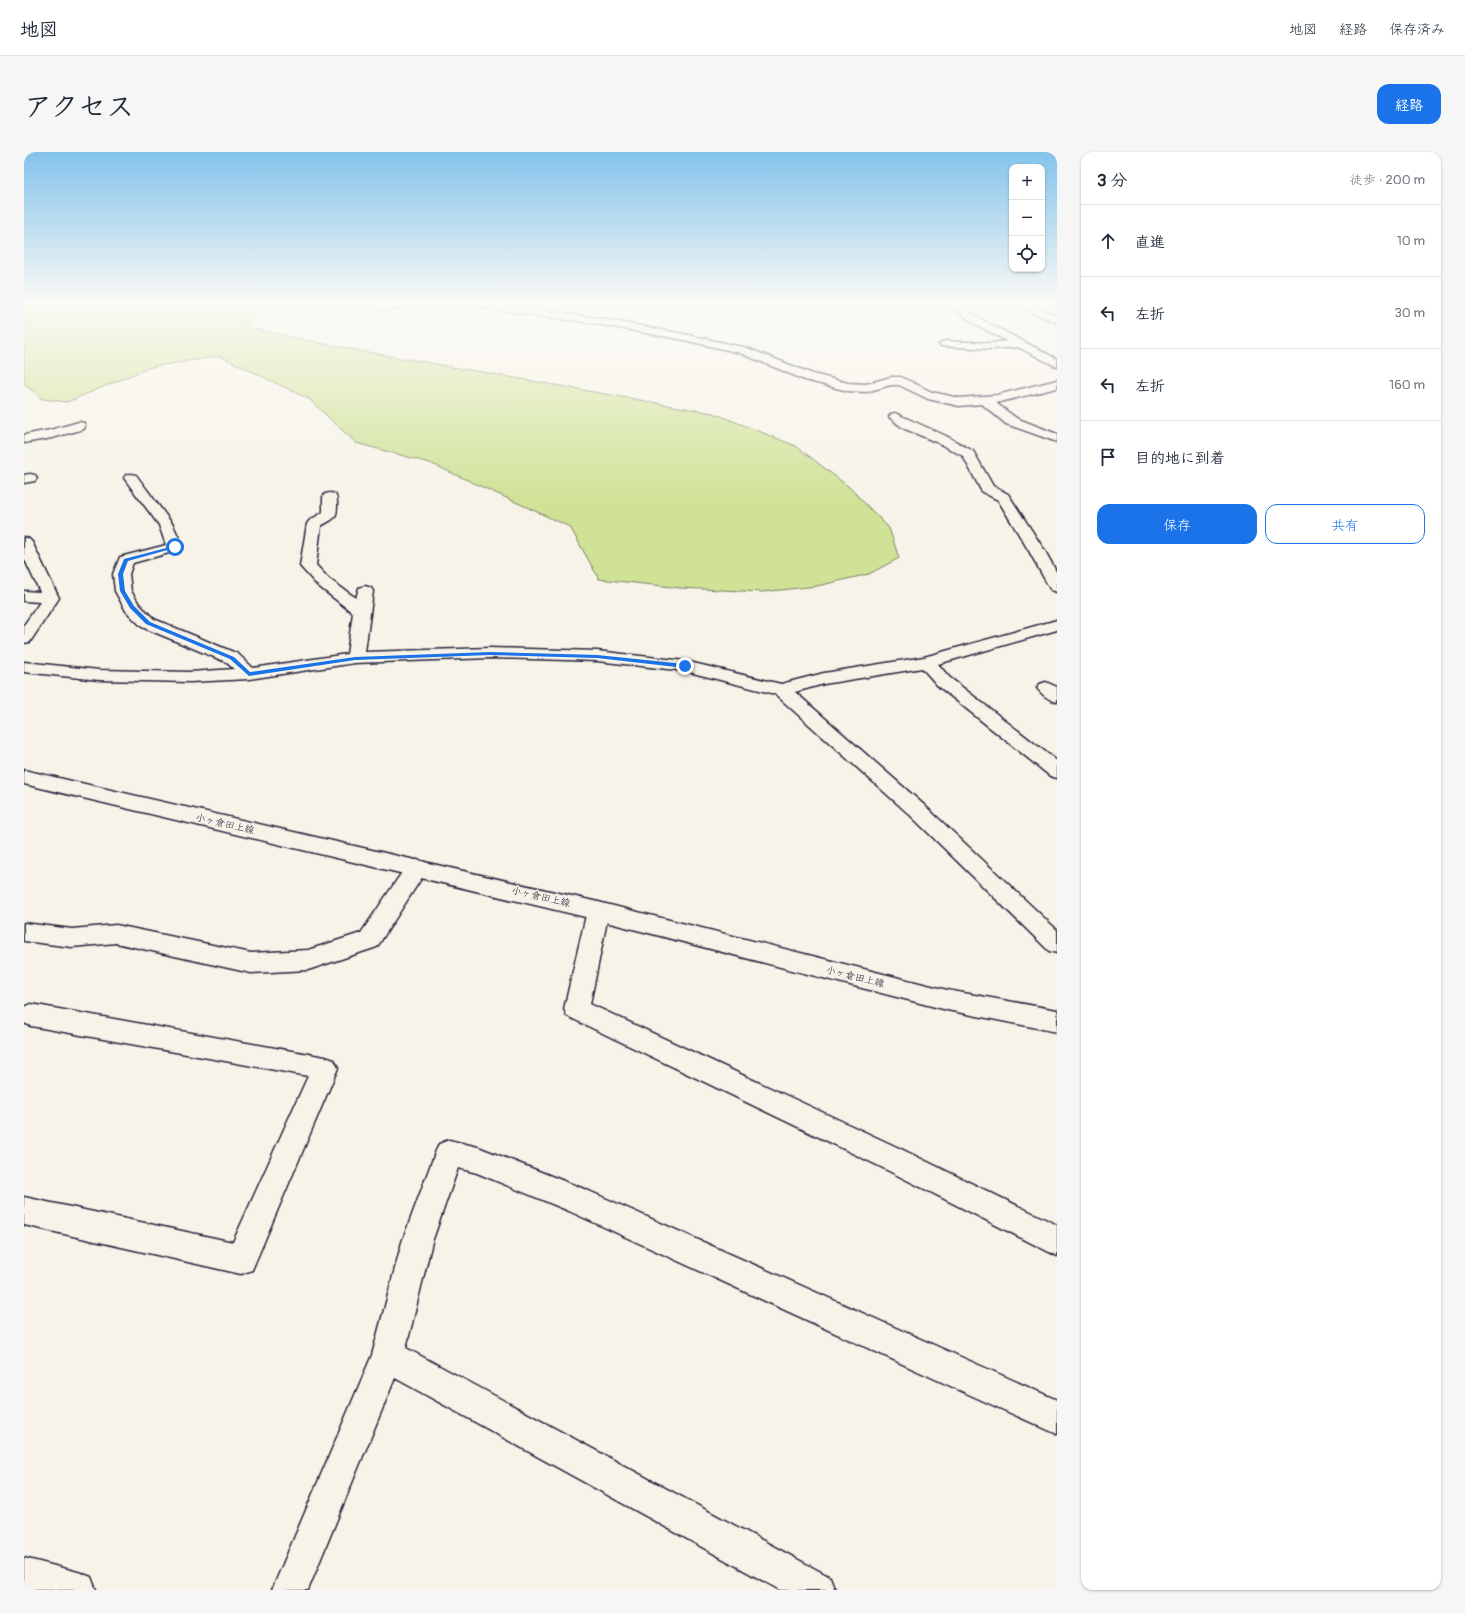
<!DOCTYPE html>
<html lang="ja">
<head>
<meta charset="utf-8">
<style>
  :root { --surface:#fff; --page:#f6f6f7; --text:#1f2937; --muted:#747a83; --line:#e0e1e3; --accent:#1a73e8 }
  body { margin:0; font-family:Pangolin,"Klee One",sans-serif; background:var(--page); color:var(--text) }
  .controls { position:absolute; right:12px; top:12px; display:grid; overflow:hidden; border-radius:8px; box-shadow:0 1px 3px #0004 }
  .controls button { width:36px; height:36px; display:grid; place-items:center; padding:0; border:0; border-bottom:1px solid var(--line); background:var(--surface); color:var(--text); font:20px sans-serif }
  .stop { position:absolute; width:12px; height:12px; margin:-9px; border:3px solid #1a73e8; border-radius:50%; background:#fff }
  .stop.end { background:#1a73e8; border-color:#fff; box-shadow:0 1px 4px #0008 }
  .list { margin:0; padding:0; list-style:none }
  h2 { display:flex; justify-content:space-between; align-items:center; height:52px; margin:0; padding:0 16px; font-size:17px }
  h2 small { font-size:13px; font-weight:400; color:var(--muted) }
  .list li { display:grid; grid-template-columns:26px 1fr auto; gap:12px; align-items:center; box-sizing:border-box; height:72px; padding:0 16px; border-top:1px solid var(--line) }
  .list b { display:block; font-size:15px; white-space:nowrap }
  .list em { font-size:13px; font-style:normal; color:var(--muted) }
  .actions { display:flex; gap:8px; padding:12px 16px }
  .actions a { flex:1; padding:9px 0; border:1px solid var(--accent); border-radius:12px; text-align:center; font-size:14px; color:var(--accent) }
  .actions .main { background:var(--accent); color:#fff }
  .icon { flex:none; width:22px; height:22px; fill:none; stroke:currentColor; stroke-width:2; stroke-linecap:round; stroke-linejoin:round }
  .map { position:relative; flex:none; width:1033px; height:1438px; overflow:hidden; border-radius:12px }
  header { display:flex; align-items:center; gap:24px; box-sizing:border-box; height:56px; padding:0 20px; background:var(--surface); border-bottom:1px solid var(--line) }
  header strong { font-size:19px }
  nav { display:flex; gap:22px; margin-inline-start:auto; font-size:14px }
  .intro { display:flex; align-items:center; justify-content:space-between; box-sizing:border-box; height:96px; padding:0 24px }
  h1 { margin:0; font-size:28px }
  .button { padding:10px 18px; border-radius:12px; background:var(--accent); color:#fff; font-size:14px; font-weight:700 }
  main { display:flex; gap:24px; padding:0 24px }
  aside { flex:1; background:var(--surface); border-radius:12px; box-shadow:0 1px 3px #0004 }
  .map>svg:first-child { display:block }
  .green { fill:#cfe296; stroke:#788268 }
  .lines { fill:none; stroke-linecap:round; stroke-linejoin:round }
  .street-casing { stroke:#22223b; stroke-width:3 }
  .secondary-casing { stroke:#22223b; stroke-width:3 }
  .street { fill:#f7f3e8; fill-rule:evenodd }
  .secondary { fill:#f7f3e8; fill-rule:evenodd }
  .route { fill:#1a73e8 }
  .labels { text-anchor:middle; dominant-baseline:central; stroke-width:3; stroke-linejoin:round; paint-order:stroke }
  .street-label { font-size:10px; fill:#22223b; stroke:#f7f3e8 }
</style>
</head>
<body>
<header>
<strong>地図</strong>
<nav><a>地図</a><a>経路</a><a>保存済み</a></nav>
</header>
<div class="intro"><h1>アクセス</h1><a class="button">経路</a></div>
<main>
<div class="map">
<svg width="1033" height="1438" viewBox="0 0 1033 1438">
  <rect width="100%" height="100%" fill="#f7f3e8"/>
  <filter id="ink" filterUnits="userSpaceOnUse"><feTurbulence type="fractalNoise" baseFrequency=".025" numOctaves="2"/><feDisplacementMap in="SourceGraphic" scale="8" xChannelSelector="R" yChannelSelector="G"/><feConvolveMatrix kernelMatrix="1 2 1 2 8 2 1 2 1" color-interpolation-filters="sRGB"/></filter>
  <g filter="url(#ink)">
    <path class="green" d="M0,150h251l-30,25 94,20 374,66 83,33 53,41 40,41 10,30 -30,16 -52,12 -55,6 -82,-4 -81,-9 -29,-52 -140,-64 -74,-20 -47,-44 -89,-43 -69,11 -84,35 -25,-3 -18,-15z"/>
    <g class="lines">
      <defs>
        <path id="street" d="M379,150h16l-1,2 -34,8 -5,-3 1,-2z
          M435,150h24l114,16 87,16 63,14 66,26 35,9 18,1 25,-7h10l31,15 27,6 38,-3 60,-15v8l-61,15 20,15 41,16v8l-51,-18 -24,-20 -23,2 -31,-7 -29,-14h-8l-25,7 -18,-1 -43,-11 -65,-27 -56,-13 -87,-16 -133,-19z
          M919,150h11l34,21 69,36v8l-39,-20 -27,2 -50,-3 -2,-2 6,-3 46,2 16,-2 -27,-14z
          M988,150h13l32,14v7l-44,-19z
          M871,261l51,23 27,15 20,35 15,8 37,57 12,22v19l-6,-2 -2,-3 -20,-36 -31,-51 -16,-8 -19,-36 -27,-14 -33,-14 -14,-11 2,-3z
          M55,270l5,1 1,3 -1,3 -32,9 -28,5v-8l26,-5z
          M6,322l5,1 2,3 -2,3 -11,2v-8z
          M107,322l5,1 37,50 10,22 -3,3 -47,13 -4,11 2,17 8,13 15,15 84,35 15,14 94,-14 6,-41 -36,-28 -17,-19 7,-42 2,-3 14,-9v-15l2,-3 5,-1 5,1c2,3 2,5 2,10 0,16 -3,14 -16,22l-5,39 13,14 27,19 3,-10 6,-2 6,2 2,3 -8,61 125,-4 107,3 88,10 96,23 43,-11 100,-16 133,-37v10l-119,34 11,13 108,84v17l-7,-2 -113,-91 -15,-17 -98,16 -29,8 129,113 133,125v23l-8,-2 -139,-136 -135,-121 -90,-23 -88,-10 -30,-1 -77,-2 -135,5 -106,16 -59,3 -91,-2 -75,-8v-10l75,8 91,2 44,-3 -8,-7 -84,-35 -16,-16 -11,-20 -2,-17 7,-17 46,-12 -7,-20 -35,-47 2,-3z
          M0,385l5,2 3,3 27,56 -29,44 -6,1v-18l16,-23 -16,-1v-10l16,1 -16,-34z
          M1022,530l11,5v15c-8,-2 -15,-7 -20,-14l3,-4z
          M393,708l8,2 3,6 -51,79 -69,23 -57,3 -135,-30 -44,4 -48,-6v-18l48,6 44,-4 135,28 57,-3 53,-17 48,-71z
          M574,750l8,3 3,6 -19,93 309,144 158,77v31l-178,-90 -312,-150 -3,-7 23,-98 3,-6z
          M7,852l294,53 9,3 4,8 -86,202 -11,4 -217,-49v-28l209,45 75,-166 -277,-50 -7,-3v-16z
          M425,988l29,7 111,44 468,209v34l-111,-50 -377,-173 -92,-38 -19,-5 -26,74 -26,106 424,229 5,13h-55l-385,-212 -87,212h-36l100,-235 30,-113 33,-89 4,-9z
          M0,1406l54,14 13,5 5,13h-72z"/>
        <path id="secondary" d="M0,618l574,132 349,88 110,20v22l-110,-22 -349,-90 -574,-136z"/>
      </defs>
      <use href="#street" class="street-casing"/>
      <use href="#secondary" class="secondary-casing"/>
      <use href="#street" class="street"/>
      <use href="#secondary" class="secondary"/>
    </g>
  </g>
  <linearGradient id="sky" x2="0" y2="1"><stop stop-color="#84c3eb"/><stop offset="0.43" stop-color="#fbfaf5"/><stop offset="1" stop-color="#fbfaf5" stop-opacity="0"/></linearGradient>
  <rect width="1033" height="351" fill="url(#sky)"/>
  <path class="route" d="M150,394l4,1 -50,14 -5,13 2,17 9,15 16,16 84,35 16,15 105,-15 135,-5 107,3 88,9 2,2 -2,2 -88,-10 -107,-3 -135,5 -106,16 -19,-17 -84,-35 -16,-16 -10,-17 -2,-17 6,-15z"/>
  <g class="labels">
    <g class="street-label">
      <text transform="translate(201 672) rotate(13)">小ヶ倉田上線</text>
      <text transform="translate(517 745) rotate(13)">小ヶ倉田上線</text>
      <text transform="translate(831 825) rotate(14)">小ヶ倉田上線</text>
    </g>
  </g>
</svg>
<div class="controls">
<button>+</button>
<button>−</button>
<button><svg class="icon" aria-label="locate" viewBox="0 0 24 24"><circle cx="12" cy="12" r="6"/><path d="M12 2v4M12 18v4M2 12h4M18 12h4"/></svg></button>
</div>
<div class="stop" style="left:151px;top:395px"></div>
<div class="stop end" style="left:661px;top:514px"></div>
</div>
<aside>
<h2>3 分<small>徒歩 · 200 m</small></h2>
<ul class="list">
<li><svg class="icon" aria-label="ahead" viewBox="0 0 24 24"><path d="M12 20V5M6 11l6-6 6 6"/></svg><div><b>直進</b></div><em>10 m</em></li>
<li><svg class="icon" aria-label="left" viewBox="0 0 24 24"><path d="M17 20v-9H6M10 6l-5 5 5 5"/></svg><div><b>左折</b></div><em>30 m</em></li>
<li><svg class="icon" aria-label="left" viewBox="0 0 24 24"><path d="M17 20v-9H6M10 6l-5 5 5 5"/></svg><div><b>左折</b></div><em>160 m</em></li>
<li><svg class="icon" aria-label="arrive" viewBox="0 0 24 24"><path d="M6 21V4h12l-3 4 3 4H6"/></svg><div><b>目的地に到着</b></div></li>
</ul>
<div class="actions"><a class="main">保存</a><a>共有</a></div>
</aside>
</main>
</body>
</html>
